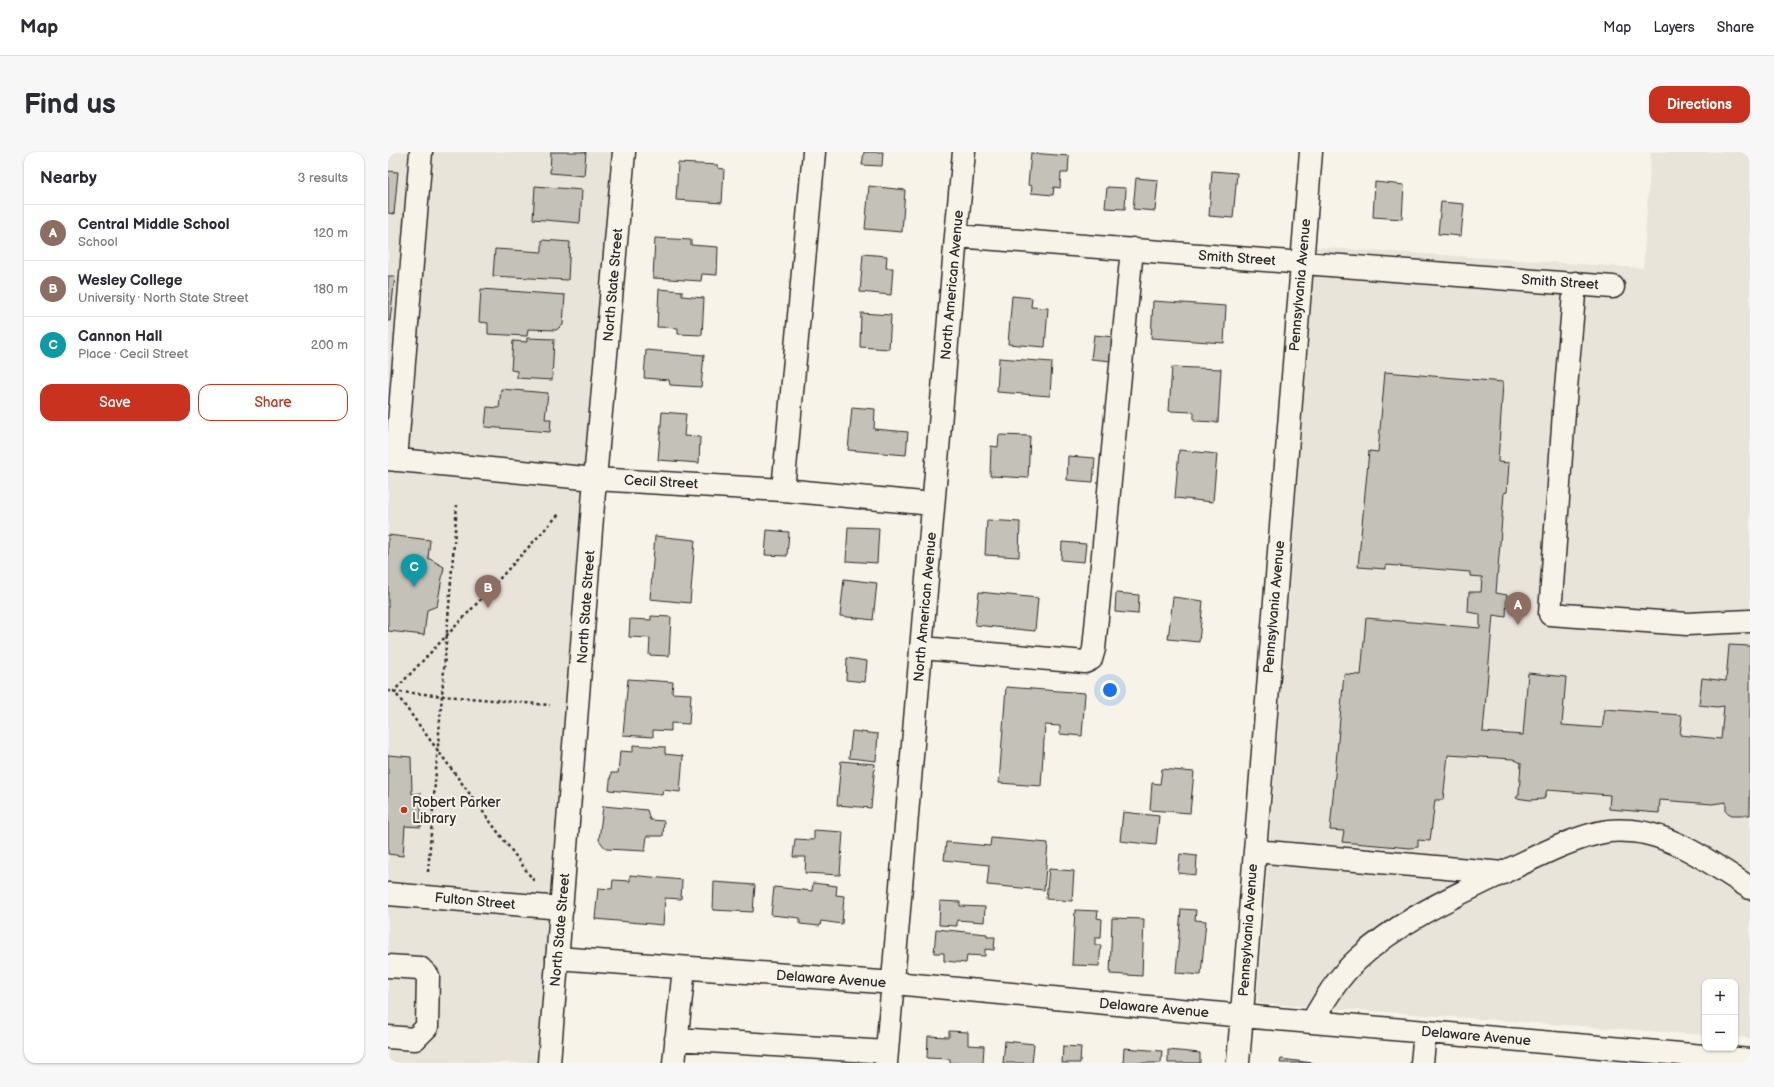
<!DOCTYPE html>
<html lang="en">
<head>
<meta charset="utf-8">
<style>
  :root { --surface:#fff; --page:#f7f7f7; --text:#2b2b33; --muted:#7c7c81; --line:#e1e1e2; --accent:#c8321e }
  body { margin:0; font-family:"Balsamiq Sans",sans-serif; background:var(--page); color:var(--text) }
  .controls { position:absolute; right:12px; bottom:12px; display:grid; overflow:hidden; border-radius:8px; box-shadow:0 1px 3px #0004 }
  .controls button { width:36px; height:36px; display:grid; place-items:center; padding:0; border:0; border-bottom:1px solid var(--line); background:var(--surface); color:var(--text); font:20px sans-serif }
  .you { position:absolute; left:722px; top:538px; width:14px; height:14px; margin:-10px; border:3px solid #fff; border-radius:50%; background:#1a73e8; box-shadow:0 0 0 6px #1a73e833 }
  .badge { display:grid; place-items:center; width:26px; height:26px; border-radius:50%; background:var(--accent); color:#fff; font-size:13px; font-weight:700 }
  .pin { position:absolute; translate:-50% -33px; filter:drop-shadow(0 1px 2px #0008) }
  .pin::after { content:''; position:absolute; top:21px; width:14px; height:12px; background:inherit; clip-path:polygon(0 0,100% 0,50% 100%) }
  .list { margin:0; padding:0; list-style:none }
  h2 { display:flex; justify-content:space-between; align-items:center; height:52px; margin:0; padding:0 16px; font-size:17px }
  h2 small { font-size:13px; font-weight:400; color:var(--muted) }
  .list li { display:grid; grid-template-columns:26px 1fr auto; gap:12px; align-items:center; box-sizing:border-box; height:56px; padding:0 16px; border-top:1px solid var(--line) }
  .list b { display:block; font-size:15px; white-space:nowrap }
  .list p { margin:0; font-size:13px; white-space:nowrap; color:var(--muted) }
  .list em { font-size:13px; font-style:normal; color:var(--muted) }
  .actions { display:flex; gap:8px; padding:12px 16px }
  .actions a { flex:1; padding:9px 0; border:1px solid var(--accent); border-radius:12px; text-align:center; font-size:14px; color:var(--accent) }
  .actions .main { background:var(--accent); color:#fff }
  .map { position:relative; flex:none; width:1362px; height:911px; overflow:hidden; border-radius:12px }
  header { display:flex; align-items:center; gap:24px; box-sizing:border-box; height:56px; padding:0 20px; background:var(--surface); border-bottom:1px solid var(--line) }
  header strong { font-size:19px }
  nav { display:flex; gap:22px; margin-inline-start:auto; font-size:14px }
  .intro { display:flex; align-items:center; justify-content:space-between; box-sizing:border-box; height:96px; padding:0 24px }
  h1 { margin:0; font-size:28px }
  .button { padding:10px 18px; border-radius:12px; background:var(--accent); color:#fff; font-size:14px; font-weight:700 }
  main { display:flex; gap:24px; padding:0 24px }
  aside { flex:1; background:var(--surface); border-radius:12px; box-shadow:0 1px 3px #0004 }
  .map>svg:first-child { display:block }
  .built { fill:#e8e4da }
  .building { fill:#c4c1b9; stroke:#2b2b2b }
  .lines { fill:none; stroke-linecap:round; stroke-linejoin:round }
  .minor-casing { stroke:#2b2b2b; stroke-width:25 }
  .major-casing { stroke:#2b2b2b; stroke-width:25 }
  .path { stroke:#2b2b2b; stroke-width:2.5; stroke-dasharray:3 3; stroke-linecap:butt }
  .minor { stroke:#f7f3e8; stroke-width:22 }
  .major { stroke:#f7f3e8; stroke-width:22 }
  .poi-dot { fill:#c8321e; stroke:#f7f3e8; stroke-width:1.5 }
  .labels { text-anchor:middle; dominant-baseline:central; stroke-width:4; stroke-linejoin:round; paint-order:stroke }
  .street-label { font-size:14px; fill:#2b2b2b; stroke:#f7f3e8 }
  .poi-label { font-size:14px; fill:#2b2b2b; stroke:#f7f3e8; text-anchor:start }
</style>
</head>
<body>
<header>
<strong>Map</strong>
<nav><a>Map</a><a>Layers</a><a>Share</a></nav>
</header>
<div class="intro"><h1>Find us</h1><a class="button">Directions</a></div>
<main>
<aside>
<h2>Nearby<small>3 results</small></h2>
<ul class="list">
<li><span class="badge" style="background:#8d6e63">A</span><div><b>Central Middle School</b><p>School</p></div><em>120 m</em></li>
<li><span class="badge" style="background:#8d6e63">B</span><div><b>Wesley College</b><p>University · North State Street</p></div><em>180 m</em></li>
<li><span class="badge" style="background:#0f9aa8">C</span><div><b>Cannon Hall</b><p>Place · Cecil Street</p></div><em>200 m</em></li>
</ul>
<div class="actions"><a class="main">Save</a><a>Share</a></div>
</aside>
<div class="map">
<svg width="1362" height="911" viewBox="0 0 1362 911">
  <rect width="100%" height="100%" fill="#f7f3e8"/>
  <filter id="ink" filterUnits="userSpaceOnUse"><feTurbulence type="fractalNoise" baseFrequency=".025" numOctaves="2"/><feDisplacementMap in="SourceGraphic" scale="8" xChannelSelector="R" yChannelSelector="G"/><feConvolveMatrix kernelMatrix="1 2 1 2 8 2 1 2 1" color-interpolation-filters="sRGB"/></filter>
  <g filter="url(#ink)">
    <path class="built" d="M0,0h236l-72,911h-164z
      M1263,0h99v886l-15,-1v-55h-30v53l-448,-32 59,-756 327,21z"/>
    <path class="building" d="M163,0h35l-2,24 -34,-3z
      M476,0h19l-1,14 -20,-1z
      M643,1l38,3 -1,17h-7l-1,15 -6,-1 -1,8 -22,-2 1,-7 -4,-1z
      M290,11l40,2v3l6,1 -2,34 -46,-3z
      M0,19l10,1 -4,42 -6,-1z
      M824,19l25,2 -4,45 -24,-2z
      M748,26l22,2 -3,31 -22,-2z
      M987,30l29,3 -2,34 -29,-2z
      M147,34l47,4 -2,33 -47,-4z
      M481,34l36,4 -3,42 -37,-3z
      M719,35l19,1 -1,21 -20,-1z
      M1053,50l23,2 -3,32 -23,-2z
      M267,86l36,2v5l27,2 -1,28 -15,-1 -1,7 -48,-3z
      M154,88l28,2 -2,38 -75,-4 2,-27 47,3z
      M475,102l24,2 -1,12h7l-2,27 -31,-3z
      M0,124h7l-5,45h-2z
      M93,137l84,6 -2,30 -7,5 -28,-1 -1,7 -39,-2v-11l-9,-1z
      M271,137l23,2v5l22,2 -2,37 -24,-1v-6l-21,-1z
      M624,144l20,2 -1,9 17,1 -3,39 -37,-3z
      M765,149l73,5 -2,37 -73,-5z
      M473,161l30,2 -2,34 -29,-2z
      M706,183l20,2 -3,24 -20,-2z
      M139,186l27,1 -2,41 -35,-2v-7l-6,-1 2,-29 14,1z
      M258,198l58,5 -3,32 -31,-2 -1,-5 -25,-2z
      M611,206l53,4 -2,34 -53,-4z
      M784,215l49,2 -3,53 -24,-1v-9l-25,-1z
      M997,220l118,10 -5,80 11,1 -2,29 -3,1 -8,100 11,2 -1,22 -13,-2 -10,117 40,3 5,-62 38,4 -4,48 40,3 3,-19 76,6 1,2 -2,18 41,4 3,-33 -7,1 -18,-2 3,-27 24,3 3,-36 21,1v169h-18l-6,-3v-10l-14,2 -52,-4 -1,13 -50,-4 1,-14 -63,-5 -3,9 -14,1 -14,-2 3,-4 2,-31 -8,-4 -65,-4 -5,45h-8l-5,41 -12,-1v7l-8,1 -68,-6 2,-11 -14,-1 14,-156 17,1 5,-57 114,10v-14l-12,-2 1,-20h12l1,-15 -12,-1v-4l-84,-7v4l-28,-2 11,-116 9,1z
      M113,237l47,4 -3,26h6l-1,13 -65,-5 2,-20 12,1z
      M464,255l23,2 -1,20 34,3 -2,23 -58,-5z
      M274,260l24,2 -2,22 16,1 -1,26 -41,-3z
      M611,283l31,1 -2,42 -38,-2 1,-30 7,1z
      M791,298l38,4 -4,48 -38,-4z
      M680,304l27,2 -2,24 -26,-2z
      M599,368l33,2 -1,35 -34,-2z
      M460,375l31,1 -2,35 -31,-2z
      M379,378l22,2 -2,24 -22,-1z
      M0,383l42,5 -2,18 16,9 -7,39 -10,4 -3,25 -36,-4z
      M267,384l40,4 -5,63 -40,-4z
      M674,390l24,2 -2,18 -23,-2z
      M456,427l33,4 -4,37 -33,-4z
      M591,440l59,6 -3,33 -60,-6z
      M728,441l23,2 -1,19 -23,-2z
      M785,445l30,4 -4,41 -31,-3z
      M263,464l20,1 -2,39 -20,-1 1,-17 -21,-1 1,-18 21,1z
      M459,506l20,3 -2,21 -19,-2z
      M240,527l45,3 -1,11 19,1 -2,30 -18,-1v8l-18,-1v7l-30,-2z
      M618,535l79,6 -3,43 -22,-2v-8l-15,-1 -4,61 -42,-3z
      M464,579l26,3 -2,27 -27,-3z
      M245,593l32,2v7l18,2 -3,36 -17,-2 -1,5 -53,-5 2,-17h7l2,-22 13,1z
      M0,603l23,2 1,37 9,-1v34l-16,-1 -2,30 -15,-2z
      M453,609l34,3 -4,44 -34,-3z
      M774,617l32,3 -4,41 -40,-3 2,-27 8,1z
      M215,654l44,4 3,10 14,1 -1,15h-16l-2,15 -39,-2 -7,-9z
      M735,660l36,4 -3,29 -36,-4z
      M426,678l29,2 -3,43 -35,-2 1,-16h-13l2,-18 19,1z
      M603,686l57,5 -4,47 -57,-5 2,-20 -45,-5 2,-18 44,4z
      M792,702l17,2 -1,19 -18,-2z
      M661,717l25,2 -2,30 -26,-2z
      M242,723l52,5 -1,19 -16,-1 -2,27 -68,-6 3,-31 14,1 1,-9 17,1z
      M326,730l41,3 -2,27 -40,-2z
      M425,731l24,3 -1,9 8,1 -2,28 -21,-3 -1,5 -20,-2v-6l-29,-3 3,-28 38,4z
      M552,749l20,1v4l25,1 -1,15 -27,-2v6l-18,-1z
      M793,757l15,1 -1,10 11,1 -5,54 -25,-2z
      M687,758l23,1 -1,7 5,1 -1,19h-6v7h6l-2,21 -27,-1z
      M724,766l32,1 -2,57 -32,-2z
      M548,777l51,5v3h8l-1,13 -9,-1v7l-18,-1 -1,8 -22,-2v-8h-10z
      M561,879l19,1v13l16,1 -1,17h-33v-4l-23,-1 1,-22 21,1z
      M617,889l29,3 -2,19h-29z
      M675,894l18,1 -1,16h-18z
      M736,896l38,3 -1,12h-38z
      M780,898l32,3v10h-32z
      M893,907l32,4h-33z"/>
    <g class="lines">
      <defs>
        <path id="minor" d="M568,84l657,51
          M1187,131l-11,129 -14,202 137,10 63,-3
          M0,307l207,20 188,11 150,14
          M8,308l25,-308
          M395,338l31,-338
          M534,496l163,14 6,-3 3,-10 38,-400
          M867,699l248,22
          M0,742l174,14
          M169,806l337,25 371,35 485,42
          M0,814l32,2 8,8 -1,51 -12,12 -27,-2
          M924,870c13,-23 26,-45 46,-63 42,-39 97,-63 148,-88 30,-14 60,-30 92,-38 11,-3 22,-3 33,-2 42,3 85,35 119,57
          M288,887l211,13
          M286,911l10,-95
          M498,911l70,-827 8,-84
          M850,911l73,-911
          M1034,911l3,-31"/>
        <path id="major" d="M161,911l46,-584 29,-327"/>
      </defs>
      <use href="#minor" class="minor-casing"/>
      <use href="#major" class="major-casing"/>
      <path class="path" d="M0,539l162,14
        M40,720l29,-367
        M146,729l-140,-190 74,-78 91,-99"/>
      <use href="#minor" class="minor"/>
      <use href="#major" class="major"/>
    </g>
  </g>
  <circle class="poi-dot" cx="16" cy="658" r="4"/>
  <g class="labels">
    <g class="street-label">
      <text transform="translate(849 106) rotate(4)">Smith Street</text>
      <text transform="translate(1172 130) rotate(4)">Smith Street</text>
      <text transform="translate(225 133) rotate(-85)">North State Street</text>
      <text transform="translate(564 133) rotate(-85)">North American Avenue</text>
      <text transform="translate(912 133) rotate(-85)">Pennsylvania Avenue</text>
      <text transform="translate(273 330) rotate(3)">Cecil Street</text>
      <text transform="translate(198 455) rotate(-86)">North State Street</text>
      <text transform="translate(537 455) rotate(-85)">North American Avenue</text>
      <text transform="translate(886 455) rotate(-85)">Pennsylvania Avenue</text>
      <text transform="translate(87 749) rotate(5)">Fulton Street</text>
      <text transform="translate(172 778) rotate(-85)">North State Street</text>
      <text transform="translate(860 778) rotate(-86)">Pennsylvania Avenue</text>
      <text transform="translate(443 827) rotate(4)">Delaware Avenue</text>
      <text transform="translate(766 856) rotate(5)">Delaware Avenue</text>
      <text transform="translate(1088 884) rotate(5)">Delaware Avenue</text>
    </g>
    <g class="poi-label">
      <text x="24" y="650">Robert Parker<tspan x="24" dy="16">Library</tspan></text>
    </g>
  </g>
</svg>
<div class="controls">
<button>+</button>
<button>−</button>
</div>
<div class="you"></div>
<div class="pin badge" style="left:1130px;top:473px;background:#8d6e63">A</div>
<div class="pin badge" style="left:100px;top:456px;background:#8d6e63">B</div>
<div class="pin badge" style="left:26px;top:435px;background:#0f9aa8">C</div>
</div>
</main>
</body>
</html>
